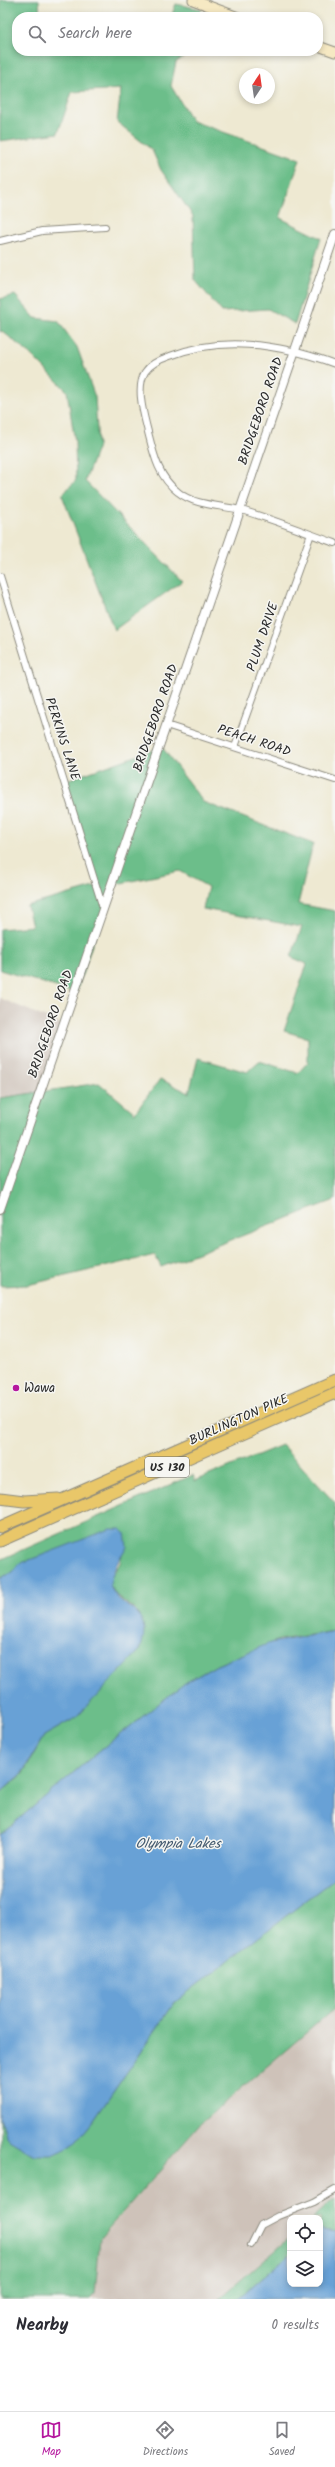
<!DOCTYPE html>
<html lang="en">
<head>
<meta charset="utf-8">
<style>
  :root { --surface:#fff; --page:#f7f7f7; --text:#2b2b33; --muted:#7c7c81; --line:#e1e1e2; --accent:#b5179e }
  body { margin:0; font-family:Kalam,sans-serif; background:var(--page); color:var(--text) }
  .controls { position:absolute; right:12px; bottom:12px; display:grid; overflow:hidden; border-radius:8px; box-shadow:0 2px 6px #0003 }
  .controls button { width:36px; height:36px; display:grid; place-items:center; padding:0; border:0; border-bottom:1px solid var(--line); background:var(--surface); color:var(--text); font:20px sans-serif }
  .compass { position:absolute; left:239px; top:68px; width:36px; height:36px; border-radius:50%; background:var(--surface); box-shadow:0 2px 6px #0003; rotate:13deg }
  .list { margin:0; padding:0; list-style:none }
  h2 { display:flex; justify-content:space-between; align-items:center; height:52px; margin:0; padding:0 16px; font-size:17px }
  h2 small { font-size:13px; font-weight:400; color:var(--muted) }
  .icon { flex:none; width:22px; height:22px; fill:none; stroke:currentColor; stroke-width:2; stroke-linecap:round; stroke-linejoin:round }
  .map { position:relative; flex:none; width:335px; height:2299px; overflow:hidden }
  .search { position:absolute; background:var(--surface); box-shadow:0 2px 6px #0003; left:12px; right:12px; top:12px; height:44px; display:flex; align-items:center; gap:10px; box-sizing:border-box; padding:0 14px; border-radius:16px; color:var(--muted); font-size:15px }
  .sheet { height:112px; background:var(--surface) }
  nav { display:flex; justify-content:space-around; align-items:center; box-sizing:border-box; height:56px; border-top:1px solid var(--line); background:var(--surface); font-size:11px; color:var(--muted) }
  nav a { display:grid; justify-items:center; gap:2px }
  nav .on { color:var(--accent) }
  .map>svg:first-child { display:block }
  .industrial { fill:#cec2b9 }
  .forest { fill:#6cbe8a; stroke:#4c745a }
  .water { fill:#67a1d6; stroke:#496680 }
  .lines { fill:none; stroke-linecap:round; stroke-linejoin:round }
  .minor-casing { stroke:#8c8a7e; stroke-width:8 }
  .tertiary-casing { stroke:#8c8a7e; stroke-width:10 }
  .secondary-casing { stroke:#8c8a7e; stroke-width:11 }
  .trunk-casing { stroke:#8c8a7e; stroke-width:13 }
  .minor { stroke:#fff; stroke-width:6 }
  .tertiary { stroke:#fff; stroke-width:8 }
  .secondary { stroke:#f6e9c3; stroke-width:9 }
  .trunk { stroke:#e9c769; stroke-width:11 }
  .poi-dot { fill:#b5179e; stroke:#f6f6f2; stroke-width:1.5 }
  .labels { text-anchor:middle; dominant-baseline:central; stroke-width:3; stroke-linejoin:round; paint-order:stroke }
  .shield { fill:#f6f6f2; stroke:#686867; stroke-width:1 }
  .shield-label { font-size:12px; font-weight:bold; fill:#2b2b2b }
  .street-label { font-size:13px; fill:#2b2b2b; stroke:#f6f6f2 }
  .poi-label { font-size:13px; fill:#2b2b2b; stroke:#f6f6f2; text-anchor:start }
  .water-label { font-size:14px; font-style:italic; fill:#435a6f; stroke:#f6f6f2 }
</style>
</head>
<body>
<div class="map">
<svg width="335" height="2299" viewBox="0 0 335 2299">
  <rect width="100%" height="100%" fill="#f6f6f2"/>
  <filter id="ink" filterUnits="userSpaceOnUse"><feTurbulence type="fractalNoise" baseFrequency=".025" numOctaves="2"/><feDisplacementMap in="SourceGraphic" scale="8" xChannelSelector="R" yChannelSelector="G"/><feConvolveMatrix kernelMatrix="1 2 1 2 8 2 1 2 1" color-interpolation-filters="sRGB"/></filter>
  <filter id="wash" filterUnits="userSpaceOnUse"><feTurbulence type="fractalNoise" baseFrequency=".012" numOctaves="4" result="noise"/><feDisplacementMap in="SourceGraphic" scale="16" xChannelSelector="R" yChannelSelector="G"/><feGaussianBlur stdDeviation="0.9" result="paint"/><feColorMatrix in="noise" values="0 0 0 0 0 0 0 0 0 0 0 0 0 0 0 0 0 1.4 0 .05"/><feComposite in="paint" operator="in"/></filter>
  <g filter="url(#wash)">
    <rect width="100%" height="100%" fill="#eee9d2"/>
    <path class="industrial" d="M0,998l65,28 -65,185z
      M335,2008v190l-23,20h-22v20l-70,61h-130l5,-5 5,-55 103,-118z"/>
    <path class="forest" d="M0,0h39l1,17h-23v34h177l-18,11 -5,24 21,35 108,38 -20,59 41,20 -26,86 -27,-15 -46,3 -27,-32 -2,-64 -32,-46 -9,-20 -35,-28 4,-33 -49,3 -14,41 -58,8z
      M176,4l25,5 -1,8h-29z
      M15,295l20,23 23,3 19,26 18,50 3,49 -13,35 97,100 -68,49 -52,-135 14,-15 -1,-38 -8,-51 -36,-36 -29,-24 -2,1v-33z
      M162,747l41,55 110,42 -15,60 37,7v289l-174,67 -6,-12 -128,30 -27,1v-188l99,-15 36,30 25,-34 29,14 9,-35 49,14 12,-11 39,12 10,-11v-24l-24,-7 23,-67 -16,-7 11,-30 -99,-18 5,-22 -28,-16 -68,14 -36,108 -76,-23v-41l32,-3 -5,-20 71,-20 -34,-105z
      M282,1445l53,58v128l-56,9 -62,25 -32,18 -86,68 -99,84v-42l22,-18 22,-39 33,-19 63,-67 3,-11 -2,-19 -5,-9 -20,-16 -6,-10v-6l10,-16 3,-13 3,-2 -9,-19 -98,35 -8,10 -11,3v-17l193,-85 2,6z
      M335,1878v130l-132,113 -103,117 -5,56 -5,5h-90v-181l5,17 71,7 18,-22 81,-118z
      M335,2198v34l-15,-3v-11h-8z
      M290,2237v17l-53,45h-18z"/>
    <path class="water" d="M110,1529h11l4,4 2,14c-5,5 -17,30 -17,38 9,27 46,21 30,65l-63,67 -33,19 -23,39 -21,18v-216l11,-3 8,-10z
      M335,1631v247l-160,124 -81,118 -18,22 -14,9 -11,4h-17l-25,-15 -4,-5 -5,-17v-283l99,-84 86,-68 32,-18 53,-22z
      M320,2229l15,3v67h-98l53,-45v30h30z"/>
  </g>
  <g filter="url(#ink)">
    <g class="lines">
      <defs>
        <path id="minor" d="M0,241l42,-10 63,-4
          M335,364c-52,-19 -112,-29 -165,-8 -9,3 -20,8 -25,16 -9,15 -2,40 2,56 6,23 10,48 31,64 17,14 42,13 63,18 31,9 63,22 94,33
          M0,576l103,332
          M166,725l169,55
          M235,747l76,-213
          M251,2245l10,-20 17,-9 36,-14 21,-12"/>
        <path id="tertiary" d="M0,1209l335,-975"/>
        <path id="secondary" d="M193,0l45,17
          M318,46l17,6"/>
        <path id="trunk" d="M0,1498l24,3 34,-2
          M0,1527l335,-147
          M0,1541l335,-148"/>
      </defs>
      <use href="#minor" class="minor-casing"/>
      <use href="#tertiary" class="tertiary-casing"/>
      <use href="#secondary" class="secondary-casing"/>
      <use href="#trunk" class="trunk-casing"/>
      <use href="#minor" class="minor"/>
      <use href="#tertiary" class="tertiary"/>
      <use href="#secondary" class="secondary"/>
      <use href="#trunk" class="trunk"/>
    </g>
  </g>
  <circle class="poi-dot" cx="16" cy="1388" r="4"/>
  <g class="labels">
    <rect class="shield" x="145" y="1457" width="44" height="20" rx="3"/>
    <g class="shield-label">
      <text x="167" y="1467">US 130</text>
    </g>
    <g class="street-label">
      <text transform="translate(261 411) rotate(-71)">BRIDGEBORO ROAD</text>
      <text transform="translate(263 637) rotate(-71)">PLUM DRIVE</text>
      <text transform="translate(156 718) rotate(-71)">BRIDGEBORO ROAD</text>
      <text transform="translate(62 739) rotate(72)">PERKINS LANE</text>
      <text transform="translate(254 741) rotate(18)">PEACH ROAD</text>
      <text transform="translate(51 1024) rotate(-71)">BRIDGEBORO ROAD</text>
      <text transform="translate(239 1420) rotate(-24)">BURLINGTON PIKE</text>
    </g>
    <g class="poi-label">
      <text x="24" y="1388">Wawa</text>
    </g>
    <g class="water-label">
      <text x="178" y="1844">Olympia Lakes</text>
    </g>
  </g>
</svg>
<div class="controls">
<button><svg class="icon" aria-label="locate" viewBox="0 0 24 24"><circle cx="12" cy="12" r="6"/><path d="M12 2v4M12 18v4M2 12h4M18 12h4"/></svg></button>
<button><svg class="icon" aria-label="layers" viewBox="0 0 24 24"><path d="M12 4l9 5-9 5-9-5zM3 14l9 5 9-5"/></svg></button>
</div>
<svg class="compass" viewBox="-18 -18 36 36"><path d="M0-13l5 13h-10z" fill="#e53935"/><path d="M0 13l5-13h-10z" fill="#7c7c81"/></svg>
<div class="search"><svg class="icon" aria-label="search" viewBox="0 0 24 24"><circle cx="10" cy="10" r="6"/><path d="M15 15l6 6"/></svg>Search here</div>
</div>
<section class="sheet">
<h2>Nearby<small>0 results</small></h2>
<ul class="list">
</ul>
</section>
<nav>
<a class="on"><svg class="icon" aria-label="map" viewBox="0 0 24 24"><path d="M3 6l6-2 6 2 6-2v14l-6 2-6-2-6 2zM9 4v14M15 6v14"/></svg>Map</a>
<a><svg class="icon" aria-label="directions" viewBox="0 0 24 24"><path d="M12 3l9 9-9 9-9-9zM9 14v-3h6M13 9l2 2-2 2"/></svg>Directions</a>
<a><svg class="icon" aria-label="saved" viewBox="0 0 24 24"><path d="M7 4h10v16l-5-4-5 4z"/></svg>Saved</a>
</nav>
</body>
</html>
